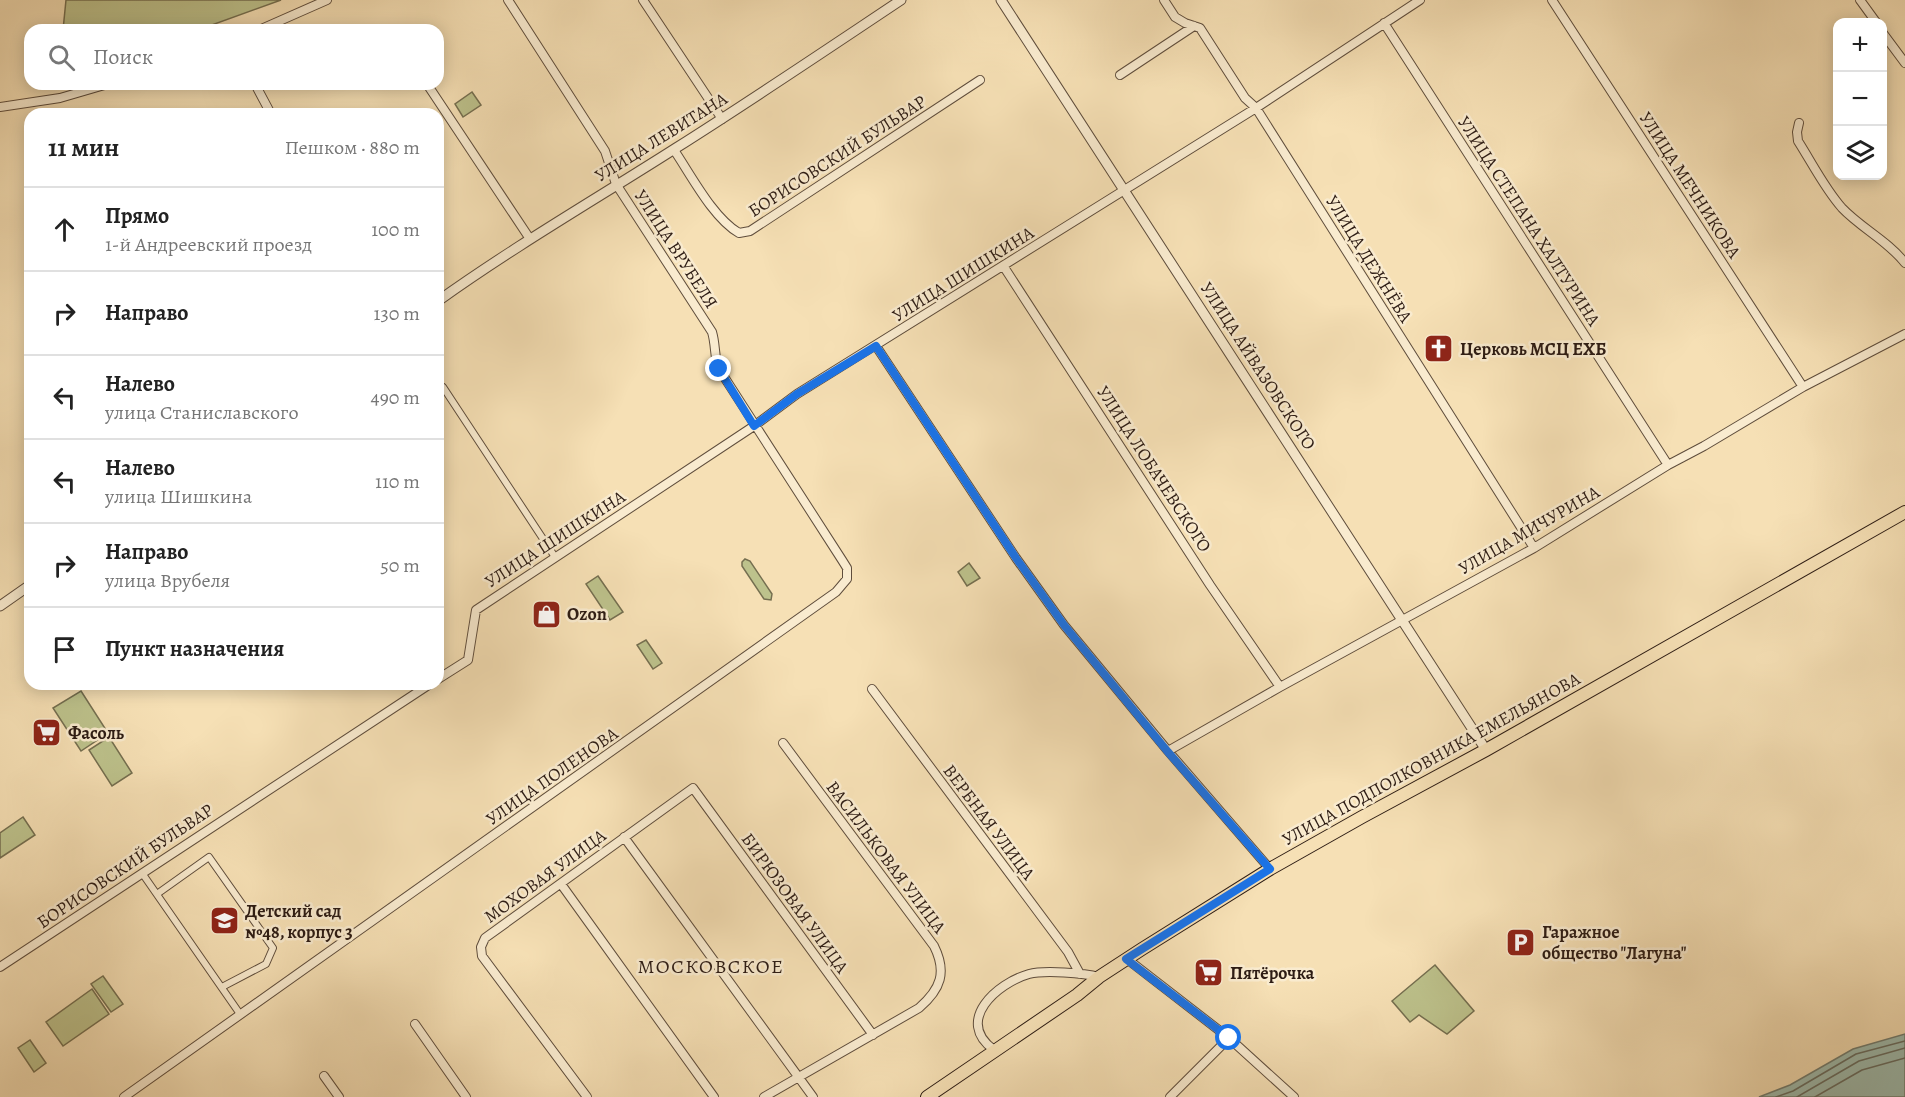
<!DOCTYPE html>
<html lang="ru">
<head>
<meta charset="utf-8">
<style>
  :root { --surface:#fff; --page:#f6f6f6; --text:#222; --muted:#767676; --line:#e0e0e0 }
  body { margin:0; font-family:Alegreya,serif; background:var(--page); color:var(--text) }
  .controls { position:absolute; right:18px; top:18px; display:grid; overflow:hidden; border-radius:12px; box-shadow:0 3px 15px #0003 }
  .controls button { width:54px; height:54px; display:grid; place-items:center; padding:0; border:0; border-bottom:2px solid var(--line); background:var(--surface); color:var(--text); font:30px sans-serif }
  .stop { position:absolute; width:18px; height:18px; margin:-14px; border:4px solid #1a73e8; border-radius:50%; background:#fff }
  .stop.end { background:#1a73e8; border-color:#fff; box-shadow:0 2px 6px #0008 }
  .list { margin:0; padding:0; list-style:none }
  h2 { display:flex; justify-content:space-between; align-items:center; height:78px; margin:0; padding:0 24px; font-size:26px }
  h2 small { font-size:20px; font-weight:400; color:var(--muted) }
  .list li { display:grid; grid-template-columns:39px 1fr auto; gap:18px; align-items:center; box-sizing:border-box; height:84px; padding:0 24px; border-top:2px solid var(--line) }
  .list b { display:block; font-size:22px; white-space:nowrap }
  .list p { margin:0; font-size:20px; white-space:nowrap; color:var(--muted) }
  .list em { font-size:20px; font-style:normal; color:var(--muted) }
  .icon { flex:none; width:33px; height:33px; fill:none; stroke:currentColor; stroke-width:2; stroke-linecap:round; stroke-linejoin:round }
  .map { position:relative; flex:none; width:1905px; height:1097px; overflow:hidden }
  .search { position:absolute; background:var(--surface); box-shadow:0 3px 15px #0003; left:24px; top:24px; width:420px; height:66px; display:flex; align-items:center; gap:15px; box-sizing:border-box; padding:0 21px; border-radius:18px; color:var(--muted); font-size:22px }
  .panel { position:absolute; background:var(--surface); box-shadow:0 3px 15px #0003; left:24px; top:108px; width:420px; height:582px; border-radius:18px }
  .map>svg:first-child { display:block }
  .green { fill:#bdc28c; stroke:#756f50; stroke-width:1.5 }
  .water { fill:#9dbdb1; stroke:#707d72; stroke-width:1.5 }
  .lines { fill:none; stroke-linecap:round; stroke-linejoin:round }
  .shore { stroke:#656c62; stroke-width:1.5 }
  .pedestrian-casing { stroke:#5f4d3c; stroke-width:8 }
  .minor-casing { stroke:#5f4d3c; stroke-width:10 }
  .tertiary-casing { stroke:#5f4d3c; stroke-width:11 }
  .primary-casing { stroke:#2d1c14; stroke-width:14 }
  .pedestrian { stroke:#f9ebcf; stroke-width:6 }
  .minor { stroke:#f9ebcf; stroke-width:8 }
  .tertiary { stroke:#f9ebcf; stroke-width:9 }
  .primary { stroke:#f6e0b5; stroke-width:12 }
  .route { stroke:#1a73e8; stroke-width:8 }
  .labels { text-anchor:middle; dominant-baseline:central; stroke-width:5; stroke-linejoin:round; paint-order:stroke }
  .street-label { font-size:18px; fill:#2d1c14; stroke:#f9ebcf }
  .poi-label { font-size:18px; font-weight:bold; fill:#2d1c14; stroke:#f9ebcf; text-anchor:start }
  .neighbourhood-label { font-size:20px; letter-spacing:1.5px; fill:#2d1c14; stroke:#f9ebcf }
</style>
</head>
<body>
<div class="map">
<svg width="1905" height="1097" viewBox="0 0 1905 1097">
  <rect width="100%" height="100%" fill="#f6e0b5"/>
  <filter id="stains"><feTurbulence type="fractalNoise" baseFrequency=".00333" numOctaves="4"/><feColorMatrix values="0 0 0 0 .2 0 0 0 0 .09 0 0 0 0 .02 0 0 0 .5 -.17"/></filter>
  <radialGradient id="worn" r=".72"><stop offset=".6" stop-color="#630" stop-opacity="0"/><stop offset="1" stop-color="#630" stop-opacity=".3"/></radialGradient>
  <path class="green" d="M66,0h215l-83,30h-135z
    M472,92l9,13 -18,12 -8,-13z
    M745,559l5,2 22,33 -1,6 -7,-1 -22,-33v-4z
    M969,563l11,15 -13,8 -9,-14z
    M598,576l25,36 -13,8 -24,-36z
    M646,640l16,23 -9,6 -16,-24z
    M81,691l27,42 -27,18 -28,-43z
    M109,737l23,36 -20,13 -23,-36z
    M23,817l12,18 -35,23v-25z
    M1435,965l39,46 -27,23 -28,-19 -9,7 -18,-21z
    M103,976l20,28 -12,8 -20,-28z
    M92,989l17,25 -46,32 -17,-24z
    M30,1040l16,23 -12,9 -16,-24z"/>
  <path class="water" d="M1905,1034v63h-146l31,-12 63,-36z"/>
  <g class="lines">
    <path class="shore" d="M1776,1097l17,-6 63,-37 49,-13
      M1797,1097l62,-36 46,-13
      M1815,1097l47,-27 43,-12"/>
    <defs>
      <path id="pedestrian" d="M443,387l112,170
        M142,873l98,141
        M157,894l52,-37 64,91 -7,16 -44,23"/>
      <path id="minor" d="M643,0l79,119
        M1164,0l11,17 10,6 15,5 45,70 11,10 278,440
        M1552,0l251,387
        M1860,0l16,22
        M1384,23l284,442
        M259,30l68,-30
        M1882,32l23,31
        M1120,75l74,-49
        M255,84l16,30
        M427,84l103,155
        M0,107l60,-9 48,-14
        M1799,123l-2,9 1,9c14,22 27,48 44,67 19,20 46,33 63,55
        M674,150c17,25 39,68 65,83l11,-2 230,-151
        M1004,267l206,318 70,102
        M876,346l140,212 48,67 104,126 102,118
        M438,679l30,-19 8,-50 278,-184 43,-32 459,-286 164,-108
        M872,689l196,263 12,22
        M1168,751l112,-64 254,-139 134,-83 36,-19 99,-59 102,-53
        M624,837l189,260
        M561,884l153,213
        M1127,959l102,79 65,59
        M0,967l430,-283
        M415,1024l51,73
        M994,1050c-40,-29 3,-67 35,-76 15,-4 55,-1 70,3
        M324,1076l15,21
        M124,1097l712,-505 11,-13v-11l-5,-8 -123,-191c-5,-11 -3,-24 -7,-37l-96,-148 -11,-33 -97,-151
        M587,1097l-105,-141 -1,-9 4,-9 208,-150 180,247
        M764,1097l155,-89c22,-19 28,-36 15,-62l-151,-203
        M1170,1097l59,-59"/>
      <path id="tertiary" d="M1001,0l485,750
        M438,301c77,-55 158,-102 238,-153 76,-48 150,-98 225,-148
        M0,606l30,-21"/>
      <path id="primary" d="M927,1097l150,-102 22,-18 43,-28 128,-80 92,-52 124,-67 419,-238"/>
    </defs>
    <use href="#pedestrian" class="pedestrian-casing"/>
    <use href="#minor" class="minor-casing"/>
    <use href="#tertiary" class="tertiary-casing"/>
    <use href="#primary" class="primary-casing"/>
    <use href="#pedestrian" class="pedestrian"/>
    <use href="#minor" class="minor"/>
    <use href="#tertiary" class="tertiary"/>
    <use href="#primary" class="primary"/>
  </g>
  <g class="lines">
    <path class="route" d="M719,369l35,57 43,-32 79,-48 140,212 48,67 104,127 102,117 -144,90 103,79"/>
  </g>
  <defs>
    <symbol id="church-square" viewBox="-11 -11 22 22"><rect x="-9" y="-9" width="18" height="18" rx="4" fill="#8f2418" stroke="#f9ebcf"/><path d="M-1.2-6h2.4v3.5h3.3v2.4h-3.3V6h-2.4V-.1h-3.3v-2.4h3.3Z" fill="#fff"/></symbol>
    <symbol id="shop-square" viewBox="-11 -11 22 22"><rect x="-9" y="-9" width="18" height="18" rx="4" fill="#8f2418" stroke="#f9ebcf"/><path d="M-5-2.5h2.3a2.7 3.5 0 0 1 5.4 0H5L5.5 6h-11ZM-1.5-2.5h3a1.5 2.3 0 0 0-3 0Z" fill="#fff"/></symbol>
    <symbol id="supermarket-square" viewBox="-11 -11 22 22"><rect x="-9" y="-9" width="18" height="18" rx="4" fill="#8f2418" stroke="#f9ebcf"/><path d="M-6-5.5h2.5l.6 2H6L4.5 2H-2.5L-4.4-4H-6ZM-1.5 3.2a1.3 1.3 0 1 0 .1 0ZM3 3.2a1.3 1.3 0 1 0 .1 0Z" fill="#fff"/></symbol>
    <symbol id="school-square" viewBox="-11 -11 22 22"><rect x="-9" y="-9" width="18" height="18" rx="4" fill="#8f2418" stroke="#f9ebcf"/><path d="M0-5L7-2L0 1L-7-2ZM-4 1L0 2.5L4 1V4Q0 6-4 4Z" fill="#fff"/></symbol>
    <symbol id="parking-square" viewBox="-11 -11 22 22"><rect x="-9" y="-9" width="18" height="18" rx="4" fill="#8f2418" stroke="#f9ebcf"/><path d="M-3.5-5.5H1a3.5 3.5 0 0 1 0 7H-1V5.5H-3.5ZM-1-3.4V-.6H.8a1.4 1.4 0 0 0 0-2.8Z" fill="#fff"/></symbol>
  </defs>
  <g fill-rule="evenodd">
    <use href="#church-square" x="1422" y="332" width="33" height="33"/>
    <use href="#shop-square" x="530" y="598" width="33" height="33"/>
    <use href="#supermarket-square" x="30" y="716" width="33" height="33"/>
    <use href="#school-square" x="208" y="904" width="33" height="33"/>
    <use href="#parking-square" x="1504" y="926" width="33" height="33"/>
    <use href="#supermarket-square" x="1192" y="956" width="33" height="33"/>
  </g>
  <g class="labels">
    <g class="street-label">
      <text transform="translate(661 137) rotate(-32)">УЛИЦА ЛЕВИТАНА</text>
      <text transform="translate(837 156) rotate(-33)">БОРИСОВСКИЙ БУЛЬВАР</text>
      <text transform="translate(1690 185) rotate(57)">УЛИЦА МЕЧНИКОВА</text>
      <text transform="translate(1529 221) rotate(57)">УЛИЦА СТЕПАНА ХАЛТУРИНА</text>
      <text transform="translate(676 249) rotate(57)">УЛИЦА ВРУБЕЛЯ</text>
      <text transform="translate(1369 259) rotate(58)">УЛИЦА ДЕЖНЁВА</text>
      <text transform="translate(963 274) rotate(-32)">УЛИЦА ШИШКИНА</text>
      <text transform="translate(1258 366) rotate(57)">УЛИЦА АЙВАЗОВСКОГО</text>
      <text transform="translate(1154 469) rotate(57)">УЛИЦА ЛОБАЧЕВСКОГО</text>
      <text transform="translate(1529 530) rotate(-30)">УЛИЦА МИЧУРИНА</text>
      <text transform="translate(555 539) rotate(-33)">УЛИЦА ШИШКИНА</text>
      <text transform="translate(1431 759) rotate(-29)">УЛИЦА ПОДПОЛКОВНИКА ЕМЕЛЬЯНОВА</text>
      <text transform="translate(552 776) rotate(-35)">УЛИЦА ПОЛЕНОВА</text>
      <text transform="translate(989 822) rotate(53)">ВЕРБНАЯ УЛИЦА</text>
      <text transform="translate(886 857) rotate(53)">ВАСИЛЬКОВАЯ УЛИЦА</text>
      <text transform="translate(125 866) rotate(-34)">БОРИСОВСКИЙ БУЛЬВАР</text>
      <text transform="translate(545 876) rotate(-36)">МОХОВАЯ УЛИЦА</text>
      <text transform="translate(795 903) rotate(54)">БИРЮЗОВАЯ УЛИЦА</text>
    </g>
    <g class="poi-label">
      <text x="1460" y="349">Церковь МСЦ ЕХБ</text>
      <text x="567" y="614">Ozon</text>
      <text x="68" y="733">Фасоль</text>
      <text x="245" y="911">Детский сад<tspan x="245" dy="21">№48, корпус 3</tspan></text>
      <text x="1542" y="932">Гаражное<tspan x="1542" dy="21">общество "Лагуна"</tspan></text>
      <text x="1230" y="973">Пятёрочка</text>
    </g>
    <g class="neighbourhood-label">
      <text x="711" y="966">МОСКОВСКОЕ</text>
    </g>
  </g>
  <rect width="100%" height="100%" filter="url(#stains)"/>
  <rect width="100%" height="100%" fill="url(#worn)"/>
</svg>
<div class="controls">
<button>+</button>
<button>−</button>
<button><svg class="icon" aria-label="layers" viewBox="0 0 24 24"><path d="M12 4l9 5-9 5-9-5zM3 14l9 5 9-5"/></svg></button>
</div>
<div class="stop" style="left:1229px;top:1038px"></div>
<div class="stop end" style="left:719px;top:369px"></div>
<div class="search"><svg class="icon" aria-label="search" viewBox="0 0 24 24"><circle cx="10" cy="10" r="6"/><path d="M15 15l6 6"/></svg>Поиск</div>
<section class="panel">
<h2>11 мин<small>Пешком · 880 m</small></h2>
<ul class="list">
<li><svg class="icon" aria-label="ahead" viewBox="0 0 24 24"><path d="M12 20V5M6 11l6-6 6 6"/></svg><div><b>Прямо</b><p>1-й Андреевский проезд</p></div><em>100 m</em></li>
<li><svg class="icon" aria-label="right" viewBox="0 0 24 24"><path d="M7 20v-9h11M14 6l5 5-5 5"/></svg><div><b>Направо</b></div><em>130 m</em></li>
<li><svg class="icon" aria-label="left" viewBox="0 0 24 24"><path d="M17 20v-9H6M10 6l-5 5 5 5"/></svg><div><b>Налево</b><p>улица Станиславского</p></div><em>490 m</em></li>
<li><svg class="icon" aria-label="left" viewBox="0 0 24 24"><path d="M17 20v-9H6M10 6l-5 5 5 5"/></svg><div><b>Налево</b><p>улица Шишкина</p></div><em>110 m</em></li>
<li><svg class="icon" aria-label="right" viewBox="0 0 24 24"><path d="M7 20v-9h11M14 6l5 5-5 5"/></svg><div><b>Направо</b><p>улица Врубеля</p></div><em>50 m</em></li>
<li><svg class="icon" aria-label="arrive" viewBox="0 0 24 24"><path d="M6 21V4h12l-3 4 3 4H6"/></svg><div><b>Пункт назначения</b></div></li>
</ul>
</section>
</div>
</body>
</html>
